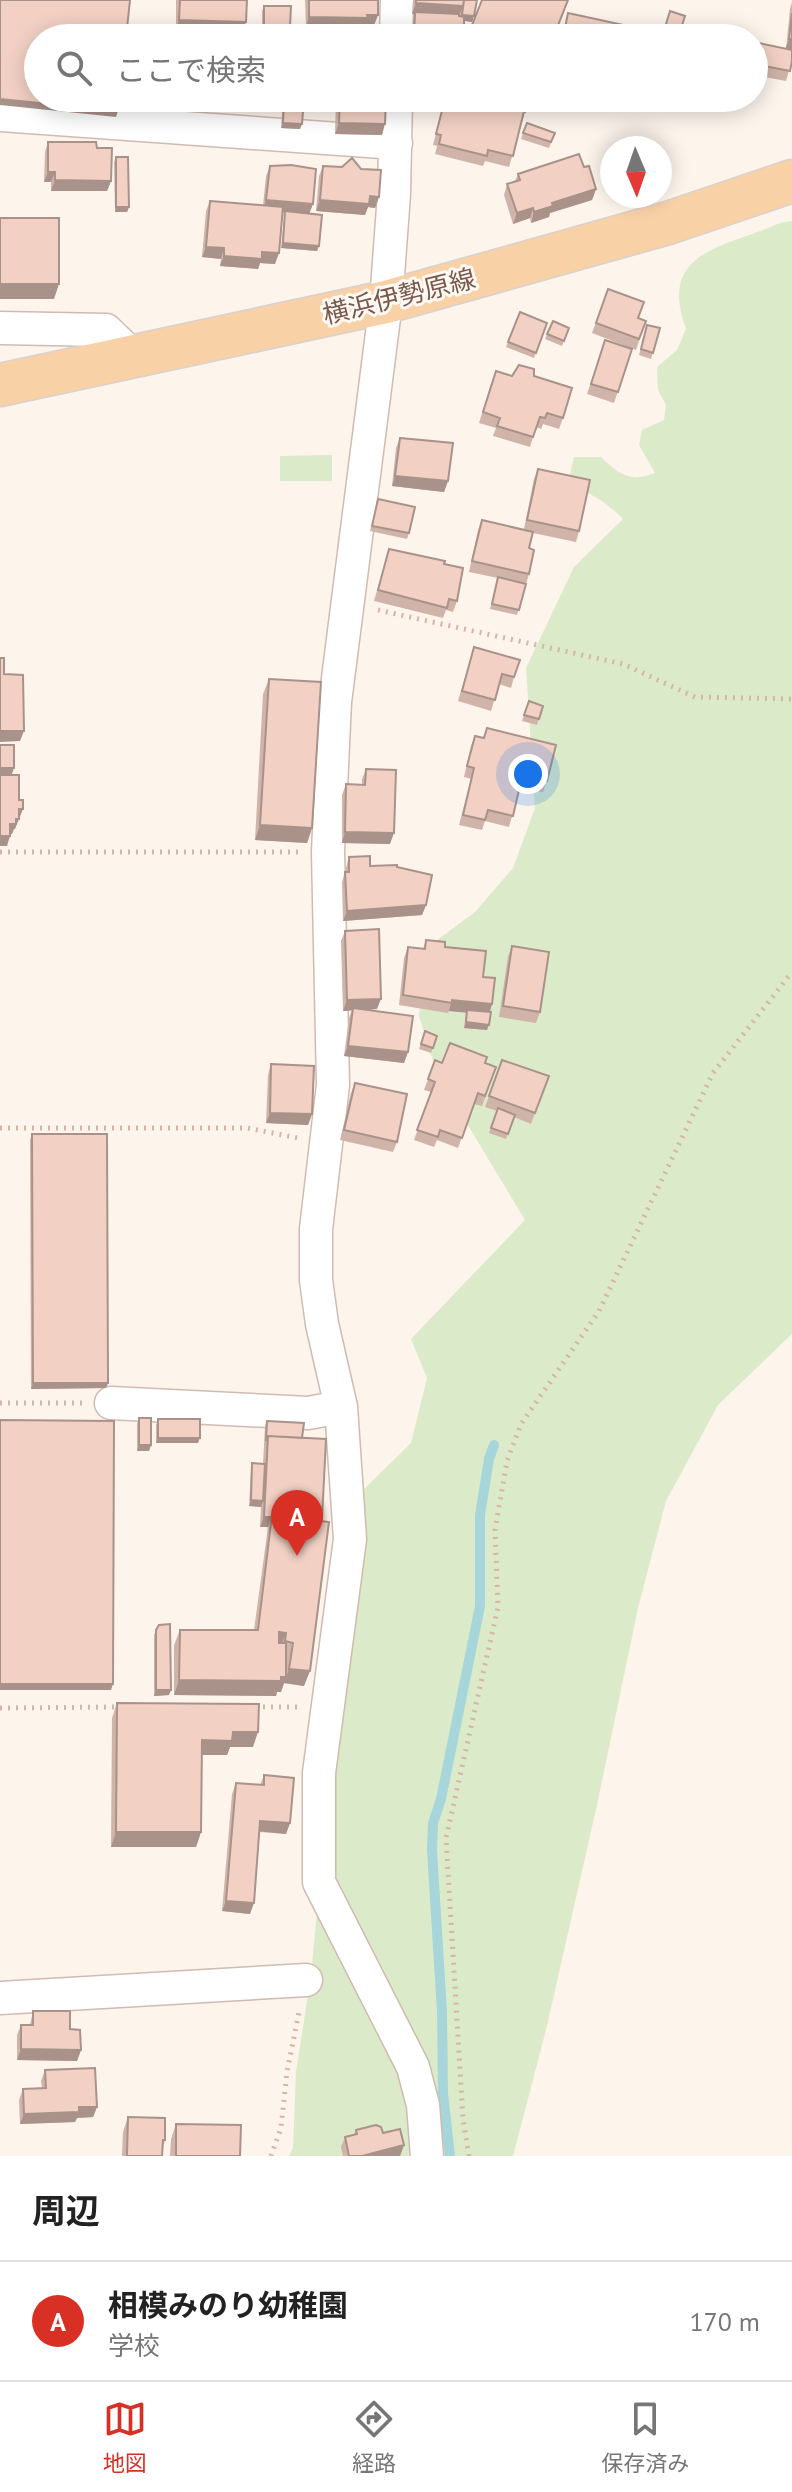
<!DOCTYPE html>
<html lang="ja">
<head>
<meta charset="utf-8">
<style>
  :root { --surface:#fff; --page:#f2f2f2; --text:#222; --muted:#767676; --line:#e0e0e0; --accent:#d93025 }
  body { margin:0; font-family:"PT Sans","Noto Sans JP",sans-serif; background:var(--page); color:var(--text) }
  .compass { position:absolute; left:600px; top:136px; width:72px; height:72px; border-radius:50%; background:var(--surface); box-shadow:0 4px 20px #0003; rotate:178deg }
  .you { position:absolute; left:528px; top:774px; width:28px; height:28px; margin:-20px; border:6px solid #fff; border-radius:50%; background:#1a73e8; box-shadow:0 0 0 12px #1a73e833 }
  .badge { display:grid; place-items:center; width:52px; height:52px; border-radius:50%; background:var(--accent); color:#fff; font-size:26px; font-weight:700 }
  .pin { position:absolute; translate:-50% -66px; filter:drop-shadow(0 2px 4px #0008) }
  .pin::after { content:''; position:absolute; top:42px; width:28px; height:24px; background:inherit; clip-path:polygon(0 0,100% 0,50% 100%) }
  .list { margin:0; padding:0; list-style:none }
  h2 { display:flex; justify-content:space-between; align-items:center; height:104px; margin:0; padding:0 32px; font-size:34px }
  h2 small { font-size:26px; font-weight:400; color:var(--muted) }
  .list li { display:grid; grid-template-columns:52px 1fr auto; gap:24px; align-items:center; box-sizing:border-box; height:120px; padding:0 32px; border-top:2px solid var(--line) }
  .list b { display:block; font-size:30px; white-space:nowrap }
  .list p { margin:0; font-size:26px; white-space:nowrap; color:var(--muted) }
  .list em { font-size:26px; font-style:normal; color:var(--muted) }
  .icon { flex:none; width:44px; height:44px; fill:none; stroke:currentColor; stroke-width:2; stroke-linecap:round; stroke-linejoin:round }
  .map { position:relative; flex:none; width:792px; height:2156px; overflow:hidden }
  .search { position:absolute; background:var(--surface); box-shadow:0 4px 20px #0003; left:24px; right:24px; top:24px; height:88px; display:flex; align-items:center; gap:20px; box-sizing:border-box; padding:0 28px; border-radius:44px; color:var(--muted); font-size:30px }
  .sheet { height:224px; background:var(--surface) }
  nav { display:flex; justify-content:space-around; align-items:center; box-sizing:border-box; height:112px; border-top:2px solid var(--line); background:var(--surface); font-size:22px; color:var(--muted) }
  nav a { display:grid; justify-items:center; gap:4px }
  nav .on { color:var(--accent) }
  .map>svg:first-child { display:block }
  .green { fill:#dbebca }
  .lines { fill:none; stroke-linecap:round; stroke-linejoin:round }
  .stream { stroke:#a6d6d9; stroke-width:10 }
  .minor-casing { stroke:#d0bbb1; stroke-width:35 }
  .major-casing { stroke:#d9d1cd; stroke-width:45 }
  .path { stroke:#d8b4a6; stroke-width:5; stroke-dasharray:2 6; stroke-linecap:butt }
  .minor { stroke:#fff; stroke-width:32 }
  .major { stroke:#f9d1a7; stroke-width:42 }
  .wall { fill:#d0b4a9 }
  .shaded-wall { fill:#a99289 }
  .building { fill:#f2d1c4; stroke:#a99289; stroke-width:2 }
  .labels { text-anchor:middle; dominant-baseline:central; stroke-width:6; stroke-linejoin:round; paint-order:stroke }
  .street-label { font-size:26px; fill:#79594e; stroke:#fff9f3 }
</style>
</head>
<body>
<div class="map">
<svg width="792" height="2156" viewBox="0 0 792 2156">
  <rect width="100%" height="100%" fill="#fdf4ec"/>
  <path class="green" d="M792,221v1113l-74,71 -52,96 -28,107 -41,197 -51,225 -33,126h-224l4,-8 3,-76 15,-97 45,-478 55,-54 16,-65 -16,-39 114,-119 -88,-146 -18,-58 6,-67 50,-37 38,-44 22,-60 -9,-140 48,-101 49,-48c-14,-15 -35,-28 -55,-35l6,-27h27c18,17 29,26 54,16l-16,-28 3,-15 22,-10 2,-15 -8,-15 -1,-23 20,-17 9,-21c-29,-79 39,-81 94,-106z
    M332,455v26h-52v-25z"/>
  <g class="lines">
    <path class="stream" d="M450,2156l-7,-63 -1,-81 -10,-162 1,-27 8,-24 39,-193v-91l9,-56 5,-14"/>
    <defs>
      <path id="minor" d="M396,38l1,-38
        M396,98l-2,96 -8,108 -51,400 -7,150 5,233 -17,144v51l6,44 19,83 9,132 -31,234v109l94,185 10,38 4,51
        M0,115l396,28
        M0,328l106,2 27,26
        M111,1403l197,10 33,-6
        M0,1998l306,-18"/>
      <path id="major" d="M0,385l386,-83 282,-79 124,-42"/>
    </defs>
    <use href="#minor" class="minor-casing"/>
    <use href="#major" class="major-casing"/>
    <path class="path" d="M378,610l245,54 72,33 97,2
      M0,852h299
      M0,1128h247l51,10
      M0,1403h82
      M255,1707h42
      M0,1708l121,-1
      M271,2156l10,-28 6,-56 12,-60
      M469,2156l-6,-37 -17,-281 52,-231 -3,-77 12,-69 14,-37 78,-113 114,-238 79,-101"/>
    <use href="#minor" class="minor"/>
    <use href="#major" class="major"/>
  </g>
  <path class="wall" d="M176,0h71l-4,33 -67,-3z
    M305,0h73v15l-4,10h-9l-1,4 -58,-2z
    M413,0h64l-5,22 -8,-1 -1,9 90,8h-141l2,-24h-2z
    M792,2v59l-6,20 -32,-6v-33l32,7 4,-40z
    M264,6l26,21 -2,5h-26v-21z
    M668,17l10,21h-16z
    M283,98h21l-4,31 -19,-1z
    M336,98h50l-4,37 -47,-1z
    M467,98l27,4 1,-4h34l-20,69 -24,-6 -2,5 -48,-12 2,-8 -4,-1 12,-46 20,4z
    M588,98h19l-1,4z
    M523,133h32l-6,15 -28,-9z
    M48,142l49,6 14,33 -4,10h-56v-9h-7l1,-30z
    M116,157l13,50 -2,5h-12l-1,-50z
    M270,166l43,38 -4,10 10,32 -2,5 -36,-3 3,-31 1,-5h-2l-8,52 -15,-1 -2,6 -38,-3 1,-7 -19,-2 4,-46 4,-10 53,4 3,-29z
    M323,166l56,31 -4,11 -7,-1 -3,8 -49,-4 3,-35z
    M584,167l12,22 -4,11 -42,13 -1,4 -18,6 -1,-5 -17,6 -9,-29 3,-11 8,-3 3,-7z
    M608,289l30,29 8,3 -10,29 -44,-17z
    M520,312l27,11 -13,35 -28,-11z
    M553,321l16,7 -7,18 -17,-7z
    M647,325l13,3 -9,31 -12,-4z
    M605,340l27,9 -18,54 -27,-9z
    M512,376h22l29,42 -4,11 -16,-5 -2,5 -5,-2 -6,20 -37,-11 3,-8 -17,-5 13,-42z
    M400,438l48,43 -4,11 -52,-6 4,-38z
    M538,469l41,62 -3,11 -43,-9 -4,15v26l-12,41 -27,-6 8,-31 -29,-6 9,-42 4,-10 42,9 10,-50z
    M378,499l31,34 -2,6 -37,-8z
    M389,549l55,15 13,37 -4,11 -7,-2 -3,8 -69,-17z
    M474,647l40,30 -3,11 -12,-4 -8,27 -33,-10z
    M269,679l43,149 -5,15 -52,-3 8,-146z
    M529,701l14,5 -6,19 -15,-4z
    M487,728l60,53 -4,11 -23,-4 -11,39 -24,-6 -3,9 -23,-5 12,-46 -7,-2 7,-31 4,-10 8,2z
    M366,769l24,75 -48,-1v-48l4,-11h16v-5z
    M349,857l21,9 27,1 29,38 -4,10 -79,6 -1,-39z
    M345,931l32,78 -10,1 41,42 -4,11 -60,-7 5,-38 3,-8 -9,1 -2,-70z
    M426,940l19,7 38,30 9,27 -3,8 -2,18 -23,-2 2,-16 -17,-1 -1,2 -49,-8 5,-47 4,-11 15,2z
    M512,946l28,66 -4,11 -37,-6 9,-61z
    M425,1031l12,5 -6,17 -12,-4z
    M502,1060l47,16 -18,48 -17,-7 -8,22 -17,-6 8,-22 -12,-4z
    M442,1063h43l11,4 -14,39 -8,-2 -16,44 -21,-8 -3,7 -20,-7 17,-48 -7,-2 4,-11z
    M271,1064l41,50 -4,11 -42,-2 2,-48z
    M355,1083l42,59 -4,10 -53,-12 11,-47z
    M32,1134l76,249 -2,5 -75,1 -1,-249z
    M139,1418l12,27 -2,6h-12v-27z
    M158,1419l40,24h-42v-18z
    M267,1421l35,17 20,83 -18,165 -20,-3 -3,9h-4l-1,4 -102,-1v-50l6,-15h74l14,-103h-8l1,-20 -12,-1 2,-37 1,-6 11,1 2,-38z
    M156,1630l13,65 -15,1v-61z
    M117,1703l136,44h-23l-3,8h-25l-1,77 -5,15h-85l1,-129z
    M264,1775l26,48 -4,11 -26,-2 -10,82 -28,-3 10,-117 4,-11 24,2z
    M33,2011l37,18 11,21 -4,11 -60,-1v-25l4,-10h9z
    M45,2070l52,37 -4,10 -16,1 -2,4 -55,2 -1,-24 4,-11 19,-1 -1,-7z
    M128,2117l37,23 -2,7 -1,9h-40l1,-24z
    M176,2124l64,32h-70l1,-17z
    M356,2130l27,3 21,12 -4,11h-57l-2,-9 4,-10 9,-2z"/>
  <path class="shaded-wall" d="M416,3l47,3 -4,10 -47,-2z
    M378,15l-4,10h-9l-1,4 -58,-2 3,-10z
    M462,15l12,1 -2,6 -12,-2z
    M179,20l67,2 -3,11 -67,-3z
    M264,26l26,1 -2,5h-26z
    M789,39h3v11h-7z
    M192,98h30l17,2 -4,10 -45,-5z
    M0,99l118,12 -2,6 -116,-12z
    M283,123l19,1 -2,5 -19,-1z
    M339,123l46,1 -3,11 -47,-1z
    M48,172h7l-4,10h-7z
    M55,180l56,1 -4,10h-56z
    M596,189l-4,11 -42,13 -1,4 -18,6 3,-11 18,-9z
    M370,196l9,1 -4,11 -7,-1 -3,8 -49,-4 4,-11z
    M266,200l47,4 -4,10 -46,-3z
    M116,207h13l-2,5h-12z
    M533,208l-3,10 -17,6 4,-11z
    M283,243l36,3 -2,5 -36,-3z
    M206,247l18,1 -3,11 -19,-2z
    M262,252l17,1 -4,11 -15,-1 -2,6 -38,-3 4,-10z
    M0,284h59l-5,15h-54z
    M395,476l53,5 -4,11 -52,-6z
    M0,731h24l-4,10 -20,1z
    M0,768h14l-2,6h-12z
    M19,809h4l-8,20h-1l-2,5h-5l3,-10z
    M260,825l52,3 -5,15 -52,-3z
    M345,832l49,1 -4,11 -48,-1z
    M0,836h10l-3,10h-7z
    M426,905l-4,10 -79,6 4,-10z
    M381,999l-4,10 -34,2 4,-11z
    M452,1000l40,4 -3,11 -40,-4z
    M466,1022l23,3 -2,5 -23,-2z
    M348,1046l60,6 -4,11 -60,-7z
    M270,1113l42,1 -4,11 -42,-2z
    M33,1383h75l-2,5 -75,1z
    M158,1438h42l-2,5h-42z
    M139,1445h12l-2,6h-12z
    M251,1500l12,1 -2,6 -12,-1z
    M264,1517h7l-3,10h-8z
    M279,1632l7,1 -6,15z
    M289,1669l21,2 -6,15 -20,-3z
    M286,1677l-5,15h-4l-1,4 -102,-1 5,-15z
    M0,1684h113l-2,6h-111z
    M156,1690h15l-2,5 -15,1z
    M233,1732h25l-5,15h-23l-3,8h-30l5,-15z
    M260,1821l30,2 -4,11 -29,-3z
    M116,1832h85l-5,15h-85z
    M226,1901l28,2 -4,11 -28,-3z
    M21,2049l60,1 -4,11 -60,-1z
    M79,2107h18l-4,10 -16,1 -2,4 -55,2 4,-10z
    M404,2145l-4,11h-38z"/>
  <path class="building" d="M0,0h130l-4,38h-88v60h81l-1,13 -118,-12z
    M180,0h67l-1,22 -67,-2z
    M309,0h69v15h-11l1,3 -59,-1z
    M416,0h48l-1,6 -47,-3z
    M464,0h13l-3,16 -12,-1z
    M482,0h86l-15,38h-119l3,-10 33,2z
    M264,6h27l-1,21 -26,-1z
    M670,11l15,5 -7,22 -15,-4z
    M415,12l44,2v2l5,1v9h-5v3l-22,-1 -4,9 -19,-1z
    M568,13l60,13 -2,12h-63z
    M792,13v26h-3z
    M341,33l46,1v4h-46z
    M754,42l38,8v11l-2,10 -36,-7z
    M284,98h20l-2,26 -19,-1z
    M340,98h46l-1,26 -46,-1z
    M467,98h12l45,13 -11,45 -25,-6 -1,6 -48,-12 2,-9 -5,-1 9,-35 21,5z
    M496,98h33l-4,14 -30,-9z
    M527,123l28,10 -4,9 -28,-9z
    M48,142h48l1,6h15l-1,33 -56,-1v-8h-7z
    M579,154l5,13 5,-1 7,23 -44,14 1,3 -19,6 -1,-4 -16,5 -10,-29 13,-4 -2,-6z
    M116,157h12l1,50h-13z
    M352,158l9,11 20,1 -2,27 -9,-1 -1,8 -49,-4 3,-34 19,1z
    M291,165l25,4 -3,35 -47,-4 4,-34z
    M210,201l73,6 -4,46 -17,-1v7l-38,-3v-8l-18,-1z
    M285,211l37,4 -3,31 -36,-3z
    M0,218h59v66h-59z
    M608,289l36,13 -6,16 8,3 -7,18 -43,-16z
    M520,312l27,11 -11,30 -28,-11z
    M553,321l16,7 -5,13 -17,-7z
    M647,325l13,3 -7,25 -12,-4z
    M605,340l27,9 -14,43 -27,-8z
    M519,365l15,4v7l38,12 -9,30 -16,-5 -2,5 -5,-1 -7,20 -36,-11 3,-8 -17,-6 13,-41 16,5z
    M400,438l53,5 -5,38 -53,-5z
    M538,469l52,11 -11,51 -52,-11z
    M378,499l37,8 -6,26 -37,-7z
    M482,520l51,12 -4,16 5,2 -5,24 -57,-13z
    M389,549l56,12 -1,3 19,4 -6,33 -8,-2 -2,9 -69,-18z
    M498,577l28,7 -7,26 -27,-6z
    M474,647l46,13 -6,17 -12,-3 -7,26 -33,-9z
    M0,658h4v16l19,1 1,56h-24z
    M269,679l52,3 -9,146 -52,-3z
    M529,701l14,5 -4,13 -15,-4z
    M487,728l69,17 -9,36 -25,-4 -9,39 -25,-6 -3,10 -22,-5 11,-47 -7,-2 8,-30 9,2z
    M0,745h14v23h-14z
    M366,769l30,1 -2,63 -49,-1 1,-48 19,1z
    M0,775h19v25h4v9h-4v10h-3v5h-6v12h-10z
    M370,856v10l27,-1v2l35,8 -6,30 -79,6 -2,-39h4v-15z
    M379,929l2,70 -34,1 -2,-69z
    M426,940l19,2v5l41,4 -3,26 12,1 -3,26 -40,-4v3l-49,-8 5,-48 17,2z
    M512,946l37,6 -9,60 -37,-6z
    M353,1008l60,8 -5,36 -60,-6z
    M467,1010l24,2 -2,13 -23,-3z
    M425,1031l12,5 -4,12 -12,-4z
    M450,1043l37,14 -2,6 11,4 -11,29 -7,-3 -16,45 -22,-8 -2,7 -21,-7 18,-48 -7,-3 7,-19 7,3z
    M502,1060l47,16 -14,37 -46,-17z
    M271,1064l43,2 -2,48 -42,-1z
    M355,1083l52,11 -10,48 -53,-12z
    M498,1108l17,7 -7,19 -17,-6z
    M32,1134h75l1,249h-75z
    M139,1418h12v27h-12z
    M158,1419h42v19h-42z
    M0,1420l114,1 -1,263h-113z
    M267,1421l37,2 -2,15 -34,-2 -2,5z
    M268,1436l58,3 -4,80 -50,-4v2h-8z
    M252,1463l13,1 -2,37 -12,-1z
    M272,1515l57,7 -19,149 -21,-2 4,-26 -8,-2 1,-8 -7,-1v11h7v34h-5v4l-102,-1 1,-50h78z
    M170,1624l1,66h-15v-60l3,-5z
    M117,1703l142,1 -1,28h-25l-1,9 -30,-1 -1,92h-85z
    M264,1775l30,3 -4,45 -30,-2 -6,82 -28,-2 10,-118 28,2z
    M33,2011h37v18l10,1 1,20 -60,-1v-24h12z
    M95,2068l2,39h-18v5l-55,2 -1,-25 23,-1 -1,-18z
    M128,2117l37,1v22h-2l-1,16h-35z
    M176,2124l65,1 -1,31h-64z
    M376,2125l5,2 2,6 17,-4 4,16 -42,11h-13l-4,-19 12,-3 -1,-4z"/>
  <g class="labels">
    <g class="street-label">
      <text transform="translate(399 296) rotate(-14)">横浜伊勢原線</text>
    </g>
  </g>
</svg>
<svg class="compass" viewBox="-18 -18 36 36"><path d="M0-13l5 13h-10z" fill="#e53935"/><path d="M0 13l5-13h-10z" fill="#767676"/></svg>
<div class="you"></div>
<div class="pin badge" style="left:297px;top:1556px">A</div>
<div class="search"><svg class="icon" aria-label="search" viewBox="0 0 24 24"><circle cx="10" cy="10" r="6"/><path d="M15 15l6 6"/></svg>ここで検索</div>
</div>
<section class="sheet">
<h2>周辺<small></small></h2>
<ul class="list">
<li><span class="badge">A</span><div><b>相模みのり幼稚園</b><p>学校</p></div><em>170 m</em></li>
</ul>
</section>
<nav>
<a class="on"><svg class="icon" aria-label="map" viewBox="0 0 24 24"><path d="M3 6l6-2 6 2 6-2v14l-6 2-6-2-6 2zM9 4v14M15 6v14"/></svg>地図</a>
<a><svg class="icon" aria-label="directions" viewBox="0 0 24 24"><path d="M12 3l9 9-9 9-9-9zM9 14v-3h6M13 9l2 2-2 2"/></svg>経路</a>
<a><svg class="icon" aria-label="saved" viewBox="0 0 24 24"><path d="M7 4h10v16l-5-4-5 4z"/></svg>保存済み</a>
</nav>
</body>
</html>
